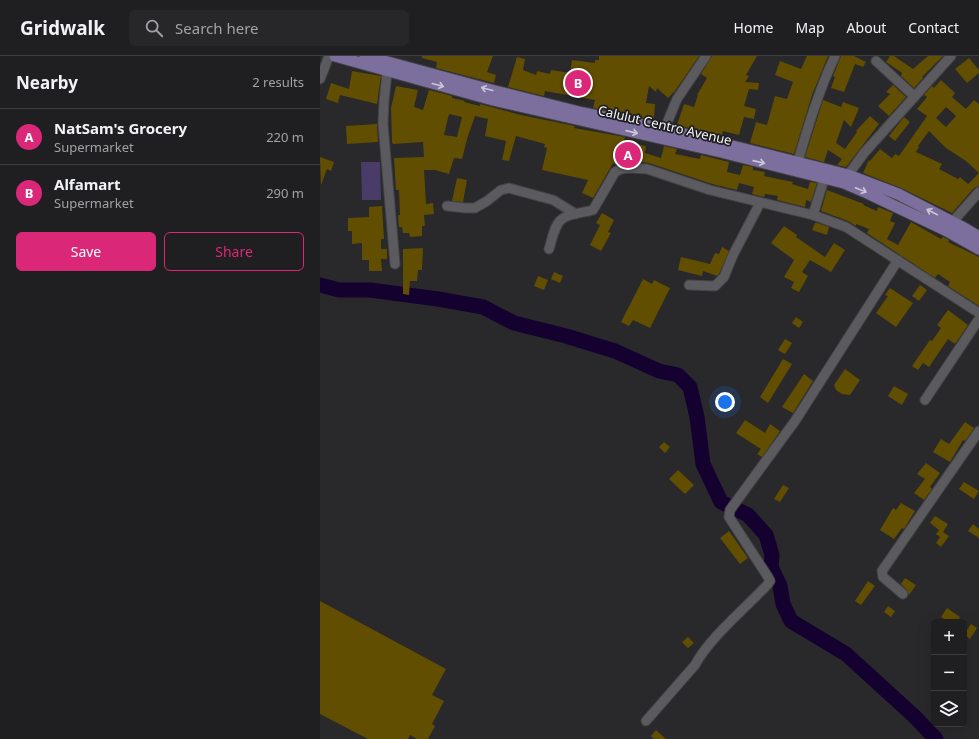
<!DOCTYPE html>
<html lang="en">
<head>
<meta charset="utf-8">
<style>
  :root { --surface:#1f1e20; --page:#272729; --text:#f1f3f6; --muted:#a1a2a5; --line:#3c3c3e; --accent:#db2777 }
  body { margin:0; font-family:"Noto Sans",sans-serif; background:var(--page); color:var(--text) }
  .controls { position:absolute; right:12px; bottom:12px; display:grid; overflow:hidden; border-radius:6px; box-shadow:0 4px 16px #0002 }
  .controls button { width:36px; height:36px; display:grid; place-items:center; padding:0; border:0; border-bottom:1px solid var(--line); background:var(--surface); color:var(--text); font:20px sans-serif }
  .you { position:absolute; left:405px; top:346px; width:14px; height:14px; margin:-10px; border:3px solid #fff; border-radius:50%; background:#1a73e8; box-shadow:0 0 0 6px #1a73e833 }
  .badge { display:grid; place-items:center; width:26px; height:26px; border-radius:50%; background:var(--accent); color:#fff; font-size:13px; font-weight:700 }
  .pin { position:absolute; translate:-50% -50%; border:2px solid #fff; box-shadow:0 1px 4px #0006 }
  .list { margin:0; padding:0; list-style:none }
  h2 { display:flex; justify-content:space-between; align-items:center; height:52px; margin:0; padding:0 16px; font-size:17px }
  h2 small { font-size:13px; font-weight:400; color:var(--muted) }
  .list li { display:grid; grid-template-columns:26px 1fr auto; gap:12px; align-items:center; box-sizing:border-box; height:56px; padding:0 16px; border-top:1px solid var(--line) }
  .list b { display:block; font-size:15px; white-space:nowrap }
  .list p { margin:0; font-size:13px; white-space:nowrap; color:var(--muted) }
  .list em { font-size:13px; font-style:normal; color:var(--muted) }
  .actions { display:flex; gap:8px; padding:12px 16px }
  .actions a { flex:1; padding:9px 0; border:1px solid var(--accent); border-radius:6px; text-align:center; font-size:14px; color:var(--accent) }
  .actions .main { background:var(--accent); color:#fff }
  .icon { flex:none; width:22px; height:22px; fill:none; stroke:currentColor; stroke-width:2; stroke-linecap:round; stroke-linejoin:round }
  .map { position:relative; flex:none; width:659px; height:683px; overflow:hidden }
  header { display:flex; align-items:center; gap:24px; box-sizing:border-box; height:56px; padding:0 20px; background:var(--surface); border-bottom:1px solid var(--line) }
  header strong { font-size:19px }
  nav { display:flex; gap:22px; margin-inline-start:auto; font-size:14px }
  .search { width:280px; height:36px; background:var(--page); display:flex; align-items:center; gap:10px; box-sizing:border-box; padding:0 14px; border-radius:6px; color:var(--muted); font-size:15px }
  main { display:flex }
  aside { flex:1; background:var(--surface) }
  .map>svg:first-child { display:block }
  .green { fill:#4a3c69 }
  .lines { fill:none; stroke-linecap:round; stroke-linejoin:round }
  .river { stroke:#150130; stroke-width:15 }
  .building { fill:#614e00; fill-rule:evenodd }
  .minor-casing { stroke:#434346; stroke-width:11 }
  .major-casing { stroke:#434346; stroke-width:13 }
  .minor { stroke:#5b5a5e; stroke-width:9 }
  .major { stroke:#7d6f9d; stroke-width:11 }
  .oneway { stroke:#cbc6d8 }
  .labels { text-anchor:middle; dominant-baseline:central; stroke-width:3.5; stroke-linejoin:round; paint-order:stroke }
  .street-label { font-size:13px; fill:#f5f5f7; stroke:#1f1e21 }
</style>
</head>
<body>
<header>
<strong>Gridwalk</strong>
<div class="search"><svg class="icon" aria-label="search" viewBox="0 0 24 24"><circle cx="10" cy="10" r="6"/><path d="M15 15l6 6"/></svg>Search here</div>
<nav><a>Home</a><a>Map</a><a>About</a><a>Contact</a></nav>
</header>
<main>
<aside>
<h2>Nearby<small>2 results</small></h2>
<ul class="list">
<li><span class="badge">A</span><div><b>NatSam's Grocery</b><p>Supermarket</p></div><em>220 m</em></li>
<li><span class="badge">B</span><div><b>Alfamart</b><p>Supermarket</p></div><em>290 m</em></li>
</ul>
<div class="actions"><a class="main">Save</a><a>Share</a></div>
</aside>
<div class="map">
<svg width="659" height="683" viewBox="0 0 659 683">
  <rect width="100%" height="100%" fill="#29282b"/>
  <path class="green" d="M41,106h19l1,38h-19z"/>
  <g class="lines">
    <path class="river" d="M0,229l19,5h31l68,9 45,8 31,16 52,13 49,15 44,20 19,4 12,12 7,30 6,47 18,38 27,13 18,20 6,20 -1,12 9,19 3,18 8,17 55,33 68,62 22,23"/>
  </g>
  <path class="building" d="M102,0h71l-6,16 9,3 -2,8 -58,-15 1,-6 -15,-4z
    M279,0h100l-24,35 -7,7 -11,-10 -1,4 -7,-6 -3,17 9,1 -1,16 -61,-12 2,-8 -50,-9 -1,5 -36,-9 9,-30 8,2 -2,11 13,5 1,-4 13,3 1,-4 19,3 2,-13 23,3v-3h4z
    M392,0h45l-11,19 3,1 -4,6 14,1 -1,7 -9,-1 -5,17 12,3 -2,10 -10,-2 -5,18 -16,-4 -1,5 -45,-11 7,-21 10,3 4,-12h-1l10,-17 -6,-4z
    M487,0h21l-16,39 -18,59 -44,-11 6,-21 11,3 8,-29 12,3 6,-17 -18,-7 5,-14 21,8z
    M521,0h13l12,6 -3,5 -8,-3 -11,28 -13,-4 4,-11 -2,-1z
    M570,0h4l19,13 15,-13h15l-21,21 1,1 -9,10 -13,-12 1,-3 -16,-11z
    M649,2l10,12v3l-12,10 -12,-14z
    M32,15l29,5 -4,28 -37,-9 -2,8 -12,-4 5,-16 18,6z
    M621,24l14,13 -3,4 14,12 8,-9 5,4v82l-5,2 -22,25 -51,-25 -38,-15 6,-13 1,1 10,-12 12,9 3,-4 4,2 28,-40 -10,-7 10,-12 -3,-2 8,-9 2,2zM626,51l10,9 -10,11 -10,-9zM609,75l17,17 20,13 13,12 -11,11 -8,-7 -2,2 -19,-10 3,-5 -26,-12 3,-5 -1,-1z
    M573,29l13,12 -17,19 -11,-10 12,-12 -4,-2z
    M76,30l22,4 -4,17 9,3 6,-20 23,6v2l13,3 -1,1 16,4v-2l41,11 54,11 -1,2 51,9 -2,8 13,2 1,-3 9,2 -1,7 16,5 3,-12 13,3 -2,5 25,5 1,-4 28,7 -2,10 13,3 3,-10 10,2v3l12,2 -1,4 29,6 -1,2 16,5 2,-7 7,1 -6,19 -5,-2 -1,7 -28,-7 1,-4 -13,-2 -1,3 -12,-3 2,-7 -15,-4 -2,7 -25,-6 -63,-21 -7,-1h-23l-3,3 -3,-2 -20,35 -11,-5 6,-13 -46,-10 5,-22 -3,-1 1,-3 -29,-8 -7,25 -7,-1 4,-19 -21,-5 3,-17 -13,-3 -8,23 -5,20 -8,-1 -5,16 -14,-4h-11l2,34 7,-1 1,11 -10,1 1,11h-3v10l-12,1 -1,-4h-6l-1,-6h-3l-1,-12h2l-1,-25h-3l-2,-32 30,-1 -1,-15 -30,2 -1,-2 -1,-34zM129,58l13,3 -5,20 -13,-2z
    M503,44l18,7 2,-5 16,6 -8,19 -7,-7 -8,23 9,6 12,-17 -1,-1 14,-15 9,8 -33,43 -9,-2 5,-6 -14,-9 -4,12 -19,-5z
    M584,61l6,5 -15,19 -6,-5z
    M57,68l1,18 -31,2 -1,-18z
    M0,101l14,5 -3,9 -4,-2 -6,16z
    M137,122l10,2 -4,22 -11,-1z
    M507,134l37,14 -1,1 14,6 1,-4 15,6 -3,8 5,2 -8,16 11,6 13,-23 30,17 2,-2 6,3 -1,2 31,15v49l-31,-20 2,-4 -12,-8 -3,4 -68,-45 2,-4 -13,-5v2l-2,-1 -6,-4 -27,-10z
    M62,150l2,33h-3v10h6v10h-6l1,12h-13v-11h-7v-17l-10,1v-13h-4v-13l21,-1v-10z
    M282,157l12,7 -6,12 3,1 -10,18 -11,-6 10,-20 -4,-2z
    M495,167h2l12,4 -2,8 -15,-5z
    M464,170l13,9 -1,2 29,20 9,-14 11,7 -14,22 -21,-12 -8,12 6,4 -9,16 -8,-4 3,-6 -10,-5 10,-17 -23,-17z
    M402,191l7,4 -10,23 -2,2 -14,-5 -1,5 -24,-6 3,-13 29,7 5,-11 4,1z
    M103,192l-1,22h-4l-1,11h-7l-1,14 -6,-1v-45z
    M234,216l9,4 -3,7 -9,-4z
    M218,220l10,4 -4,10 -10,-4z
    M323,223l9,5 2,-4 16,8 -20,40 -17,-8 -4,6 -8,-4z
    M600,229l7,5 -8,11 -7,-5z
    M570,232l23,15 -17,24 -20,-14 12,-17 -3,-1z
    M628,254l20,15 -13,19 -7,-5 -19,28 -6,-4 -5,7 -6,-4 18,-26 2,1 9,-13 -4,-3z
    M476,261l7,5 -4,6 -7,-5z
    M465,283l7,4 -7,11 -7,-4z
    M463,303l9,5 -24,39 -8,-6z
    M525,313l15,11 -10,15 -8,-1 -6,-4 -2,-5z
    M484,318l9,7 -20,32 -11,-6z
    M574,330l14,8 -6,11 -14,-9z
    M425,364l20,13 5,-9 10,7 -18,26 -5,-3 4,-5 -25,-16z
    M645,366l9,6 -9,13 -2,-1 -13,22 -17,-10 8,-13 8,5z
    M344,386l6,5 -5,6 -6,-6z
    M606,407l14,10 -10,14 2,2 -8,11 -10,-7 11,-14 -8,-5z
    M358,414l16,15 -9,9 -16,-15z
    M644,426l15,9 -5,8 -15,-10z
    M463,429l6,3 -9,14 -6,-3z
    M581,447l14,8 -11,18 -2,-1 -8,11 -14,-9 13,-22 3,2z
    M615,460l13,8 -5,8 6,4 -8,11 -5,-4 4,-6 -4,-3 3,-4 -9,-7z
    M653,468l6,5v9l-11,-7z
    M409,475l19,27 -8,6 -20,-26z
    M585,522l11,7 -7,10 -2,-5 -6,-6z
    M548,525l7,5 -14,19 -6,-4z
    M0,545l126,68 -14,26 12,6 -12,23 3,2 -7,13h-11l-7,-4 -2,4h-40l-48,-25z
    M568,550l7,5 -4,6 -7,-5z
    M627,552l13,9 -3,5h-8l-8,-5z
    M651,568l6,4 -7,11 -6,-5z
    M368,581l6,6 -6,5 -6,-6z
    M336,674l10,9h-12l-3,-3z"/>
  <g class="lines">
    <defs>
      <path id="minor" d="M556,5l38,35
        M68,8l-4,37 -1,23 12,140
        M0,23l9,-23
        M342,79l15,-36 29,-43
        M476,112c11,-38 22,-76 39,-112
        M526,123l2,-4 16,-22 87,-97
        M127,150l18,2h10l12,-7 14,-11 8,-2 44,12 23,14
        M493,159l13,-42
        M628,171l31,-35
        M229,193c3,-9 5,-24 13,-30 8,-6 21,-6 31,-9l22,-38 6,-3 9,-1 17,1 63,21 103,25 33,12 133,86
        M369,229l26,1 9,-9 9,-22 27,-52
        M605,344l54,-81
        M583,538l-20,-17 -1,-6 97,-140
        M326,665l49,-56c15,-28 51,-57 73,-81l2,-3 -2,-4 -39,-60 1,-7 65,-89 103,-161"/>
      <path id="major" d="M15,0l158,44 228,52 123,31 21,9 80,38 34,19
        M45,0l130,35 88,22 81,16 184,46 50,19 66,34 15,9"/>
    </defs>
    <use href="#minor" class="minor-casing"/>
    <use href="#major" class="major-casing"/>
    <use href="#minor" class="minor"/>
    <use href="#major" class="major"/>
  </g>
  <defs><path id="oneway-shaft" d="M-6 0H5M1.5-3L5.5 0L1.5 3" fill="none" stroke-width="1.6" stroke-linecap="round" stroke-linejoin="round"/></defs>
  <g class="oneway">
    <use href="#oneway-shaft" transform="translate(118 29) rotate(15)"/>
    <use href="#oneway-shaft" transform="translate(167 33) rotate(-165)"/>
    <use href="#oneway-shaft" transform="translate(312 76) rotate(13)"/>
    <use href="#oneway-shaft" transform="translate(439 106) rotate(13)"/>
    <use href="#oneway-shaft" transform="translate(541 134) rotate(22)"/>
    <use href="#oneway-shaft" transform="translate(612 156) rotate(-153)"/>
  </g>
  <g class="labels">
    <g class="street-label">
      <text transform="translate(345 69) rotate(13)">Calulut Centro Avenue</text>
    </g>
  </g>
</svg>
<div class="controls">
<button>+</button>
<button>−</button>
<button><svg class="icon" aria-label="layers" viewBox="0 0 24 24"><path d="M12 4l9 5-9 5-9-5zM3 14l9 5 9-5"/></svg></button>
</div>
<div class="you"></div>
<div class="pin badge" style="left:308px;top:99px">A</div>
<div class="pin badge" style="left:258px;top:27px">B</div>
</div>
</main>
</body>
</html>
